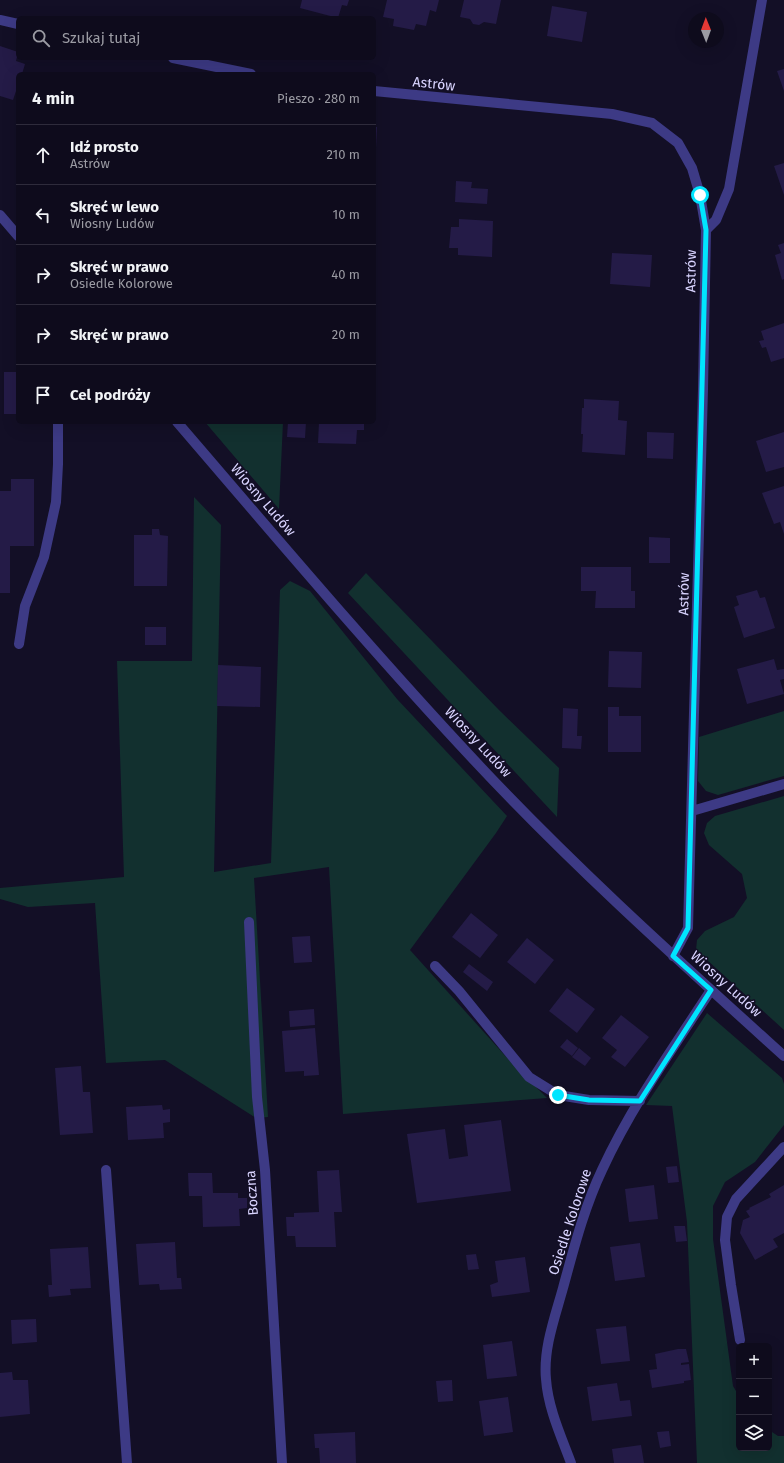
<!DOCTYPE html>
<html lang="pl">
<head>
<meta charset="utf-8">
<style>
  :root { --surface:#0e0b1c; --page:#171425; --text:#f1f3f6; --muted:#9b9ba3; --line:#2e2b3b }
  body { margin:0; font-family:"Fira Sans",sans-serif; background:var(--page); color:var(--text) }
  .controls { position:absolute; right:12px; bottom:12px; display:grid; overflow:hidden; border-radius:6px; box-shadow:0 4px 16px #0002 }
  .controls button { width:36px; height:36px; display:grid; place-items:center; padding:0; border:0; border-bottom:1px solid var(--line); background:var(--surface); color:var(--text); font:20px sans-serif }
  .compass { position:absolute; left:688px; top:12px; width:36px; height:36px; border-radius:50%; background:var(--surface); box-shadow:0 4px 16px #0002; rotate:359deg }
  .stop { position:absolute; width:12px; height:12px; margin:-9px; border:3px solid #00e5ff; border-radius:50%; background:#fff }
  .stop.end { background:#00e5ff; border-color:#fff; box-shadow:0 1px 4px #0008 }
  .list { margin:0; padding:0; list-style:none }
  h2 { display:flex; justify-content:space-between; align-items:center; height:52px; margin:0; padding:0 16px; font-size:17px }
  h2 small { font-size:13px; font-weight:400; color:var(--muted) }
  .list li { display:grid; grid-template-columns:26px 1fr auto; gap:12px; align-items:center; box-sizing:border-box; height:60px; padding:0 16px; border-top:1px solid var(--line) }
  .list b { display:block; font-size:15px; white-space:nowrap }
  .list p { margin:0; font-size:13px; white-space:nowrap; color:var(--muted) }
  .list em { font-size:13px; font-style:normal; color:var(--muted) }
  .icon { flex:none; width:22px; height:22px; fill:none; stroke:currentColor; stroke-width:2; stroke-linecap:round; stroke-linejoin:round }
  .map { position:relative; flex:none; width:784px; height:1463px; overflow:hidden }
  .search { position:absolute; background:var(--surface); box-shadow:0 4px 16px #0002; left:16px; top:16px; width:360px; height:44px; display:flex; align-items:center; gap:10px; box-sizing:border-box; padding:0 14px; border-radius:6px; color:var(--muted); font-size:15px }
  .panel { position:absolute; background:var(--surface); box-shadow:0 4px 16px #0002; left:16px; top:72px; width:360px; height:352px; border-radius:6px }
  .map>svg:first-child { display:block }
  .green { fill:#12302f }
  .building { fill:#241b47 }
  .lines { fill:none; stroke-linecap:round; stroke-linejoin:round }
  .minor { stroke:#3d3a85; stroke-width:10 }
  .route { stroke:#00e5ff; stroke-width:5 }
  .labels { text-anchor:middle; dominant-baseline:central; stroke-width:3; stroke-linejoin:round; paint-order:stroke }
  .street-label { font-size:14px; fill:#d9d4ff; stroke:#130f26 }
</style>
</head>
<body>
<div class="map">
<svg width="784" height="1463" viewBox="0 0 784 1463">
  <rect width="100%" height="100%" fill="#130f26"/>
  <path class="green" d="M205,422h78l-4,87z
    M194,497l27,28 -7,347 57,-9 9,-273 10,-9 20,10 87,108 110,117 -11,17 -86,117 99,110 38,38 -204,16 -14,-247 -75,11 14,239 -12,1 -91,-58 -59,3 -11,-160 -67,4 -28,-8v-11l124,-11 -7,-216h75z
    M366,573l133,137 60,58 -2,49 -209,-224z
    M784,711v65l-66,19 -12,-4 -8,-10 1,-44z
    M784,796v234l-88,-80 1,-10 8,-9 29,-14 13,-19 -5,-24 -33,-29 -5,-12 3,-10 8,-7z
    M707,1013l75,65 2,6v41l-29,37 -30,20 -12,24v33l20,147 6,10v52h30v-18l9,6h6v27h-87l-10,-241 -15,-116 -26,-1z"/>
  <path class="building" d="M302,0h47l-2,6 -5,-1 -4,13 -38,-10z
    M387,0h52l-3,12 -6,-2 -4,16 -10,-2 -2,6 -21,-4 1,-7 -11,-2z
    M464,0h37l-5,24 -12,-2 -5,3 -6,-1 -3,-5 -10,-2z
    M552,6l35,6 -5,30 -35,-6z
    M0,46l18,6 -2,9 9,3 -3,10h-4v11l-5,15 -13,-4z
    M784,69v22l-7,-20z
    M374,127h3l-2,42 -1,-1z
    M784,163v32l-10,-29z
    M456,181l16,1 -1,6 17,1 -1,15 -32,-2z
    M459,219l34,2 -1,36 -34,-2v-7h-9l2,-21h8z
    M784,243v36l-2,1 -7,-25 6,-2 -3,-8z
    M612,253l40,2 -2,32 -40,-3z
    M784,323v35l-13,4 -5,-15 -4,1 -3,-7 5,-1 -3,-9z
    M4,372h14v42h-14z
    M584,399l35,2 -1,19 9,1 -2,34 -43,-3 1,-18h-2l1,-26h2z
    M288,422h18l-1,16 -18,-1z
    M319,422h45v8h-7l-1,14 -38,-1z
    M647,432l27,1 -1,26 -26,-1z
    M784,432v35l-18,5 -10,-31z
    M11,479h23v67h-24v47h-10v-102h11z
    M784,486v48l-4,-12 -6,2 -12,-31z
    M152,529h7l1,6 8,1 -1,50h-33v-51h18z
    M649,537l21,1v25h-21z
    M581,567h50v24h4v17h-40l1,-17h-15z
    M757,590l3,8 5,-1 10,31 -31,10 -10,-31 5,-2 -3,-9z
    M145,627h21v18h-21z
    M609,651l33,1 -1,36 -33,-1z
    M774,659l3,11 7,-1v10l-4,1 4,14 -37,10 -10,-35z
    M218,665l43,2 -1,40 -43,-1z
    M608,707h11v9h22v36h-33z
    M563,708l15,1 -1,27h5l-1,13 -19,-1z
    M471,913l27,22 -18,23 -28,-21z
    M310,936l2,26 -18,1 -2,-26z
    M527,938l27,22 -19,24 -28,-22z
    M469,964l24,18 -6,9 -24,-19z
    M567,988l28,21 -18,24 -28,-22z
    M314,1009l1,16 -25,2 -1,-16z
    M621,1015l28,22 -24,30 -14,-10 6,-7 -15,-12z
    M315,1028l4,47 -15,1v-5l-19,1 -3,-41z
    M567,1039l11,9 -6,8 -12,-9z
    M579,1048l12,10 -6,8 -13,-9z
    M81,1066l2,26h7l3,41 -33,2 -5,-67z
    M162,1105l1,5 7,-1v13l-7,1 1,15 -36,2 -2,-33z
    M501,1120l10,71 -94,12 -10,-69 38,-5 4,30 19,-3 -4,-31z
    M677,1166l2,16 -11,1 -2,-16z
    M339,1170l3,42h-8l2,35h-40l-1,-11h-8l-1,-19h8v-4l25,-1 -2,-41z
    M188,1173h24l1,20h25v5h9v10l-8,1 1,17 -37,1 -1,-31h-13z
    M654,1185l4,34 -29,3 -4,-33z
    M784,1185v48l-11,6 5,8 -23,13 -15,-27 3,-13 7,-3 -4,-6 4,-2 -1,-1 22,-11 -2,-3z
    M674,1226h11l2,15 -11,1z
    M175,1242l2,36h4l1,11 -22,1 -1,-6 -20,1 -3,-41z
    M640,1243l5,34 -30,4 -5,-34z
    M88,1247l3,41 -21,1 1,6 -22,2 -1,-12h4l-2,-36z
    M476,1254l3,15 -11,1 -2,-15z
    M525,1257l5,35 -38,5 -2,-12 8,-3 -3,-21z
    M36,1319l1,23 -25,2 -1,-24z
    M626,1326l4,35 -29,3 -5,-35z
    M512,1341l5,35 -30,3 -4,-34z
    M678,1349h8l3,13 -8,1v2l8,-1 2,16 -7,1v2l-32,5 -3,-18 8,-1 -2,-15z
    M12,1372l1,8h15l2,34 -30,3v-44z
    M452,1380l1,21 -15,1 -2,-21z
    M617,1383l3,18 10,-1 2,16 -40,5 -5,-34z
    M508,1397l5,35 -29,4 -5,-35z
    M669,1431l2,15 -11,2 -3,-16z
    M355,1432l1,31h-36l-1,-15h-4l-1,-14z
    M641,1445l3,18h-30l-2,-14z"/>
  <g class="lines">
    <path class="minor" d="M0,20l18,4
      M173,58l78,16
      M374,91l238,23 40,9 26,20 14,25 8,27 6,35
      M0,215l18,21
      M177,422c98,114 195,229 297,338 98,105 204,200 310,296
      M19,644l6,-38 19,-49 12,-55 2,-38v-42
      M692,811l92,-27
      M249,922l8,175 8,73 17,293
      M673,956l15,-28 15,-539 3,-159 10,-10 13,-31 33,-189
      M435,966l24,25 70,86 29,18 31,5 51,1
      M106,1170l21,293
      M740,1340l-9,-55 -6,-45 2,-23 9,-18 48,-52
      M571,1463c-10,-27 -23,-55 -25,-84 -3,-30 9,-62 17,-91 11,-40 21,-80 39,-118 29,-63 71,-122 109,-180"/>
  </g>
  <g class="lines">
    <path class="route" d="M558,1095l31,5 51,1 71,-111 -38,-34 15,-28 16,-619 2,-79 -6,-35"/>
  </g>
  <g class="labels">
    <g class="street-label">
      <text transform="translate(434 84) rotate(6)">Astrów</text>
      <text transform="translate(691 271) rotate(-89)">Astrów</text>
      <text transform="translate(263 500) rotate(49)">Wiosny Ludów</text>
      <text transform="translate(684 594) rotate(-89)">Astrów</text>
      <text transform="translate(478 742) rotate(47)">Wiosny Ludów</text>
      <text transform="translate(726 984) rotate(42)">Wiosny Ludów</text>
      <text transform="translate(252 1193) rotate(-94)">Boczna</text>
      <text transform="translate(570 1222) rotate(-72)">Osiedle Kolorowe</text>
    </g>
  </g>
</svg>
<div class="controls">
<button>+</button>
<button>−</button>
<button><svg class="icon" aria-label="layers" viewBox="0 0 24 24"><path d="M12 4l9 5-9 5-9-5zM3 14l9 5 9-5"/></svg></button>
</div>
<svg class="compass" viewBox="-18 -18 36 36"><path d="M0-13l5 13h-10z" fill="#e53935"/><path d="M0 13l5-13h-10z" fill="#9b9ba3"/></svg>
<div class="stop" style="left:700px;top:195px"></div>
<div class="stop end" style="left:558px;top:1095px"></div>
<div class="search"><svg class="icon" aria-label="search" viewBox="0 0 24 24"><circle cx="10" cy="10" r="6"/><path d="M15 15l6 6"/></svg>Szukaj tutaj</div>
<section class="panel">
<h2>4 min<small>Pieszo · 280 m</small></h2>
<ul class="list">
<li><svg class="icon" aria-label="ahead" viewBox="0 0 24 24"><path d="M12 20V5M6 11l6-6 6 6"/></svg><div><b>Idź prosto</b><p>Astrów</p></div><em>210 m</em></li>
<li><svg class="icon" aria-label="left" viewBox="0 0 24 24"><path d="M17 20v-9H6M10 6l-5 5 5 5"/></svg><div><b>Skręć w lewo</b><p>Wiosny Ludów</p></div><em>10 m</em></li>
<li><svg class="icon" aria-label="right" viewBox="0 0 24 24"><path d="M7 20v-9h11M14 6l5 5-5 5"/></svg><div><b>Skręć w prawo</b><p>Osiedle Kolorowe</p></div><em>40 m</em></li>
<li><svg class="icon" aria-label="right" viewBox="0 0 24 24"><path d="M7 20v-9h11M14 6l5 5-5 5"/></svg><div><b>Skręć w prawo</b></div><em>20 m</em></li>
<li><svg class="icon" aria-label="arrive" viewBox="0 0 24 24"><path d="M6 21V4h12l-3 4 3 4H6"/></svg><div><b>Cel podróży</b></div></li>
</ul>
</section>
</div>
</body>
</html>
